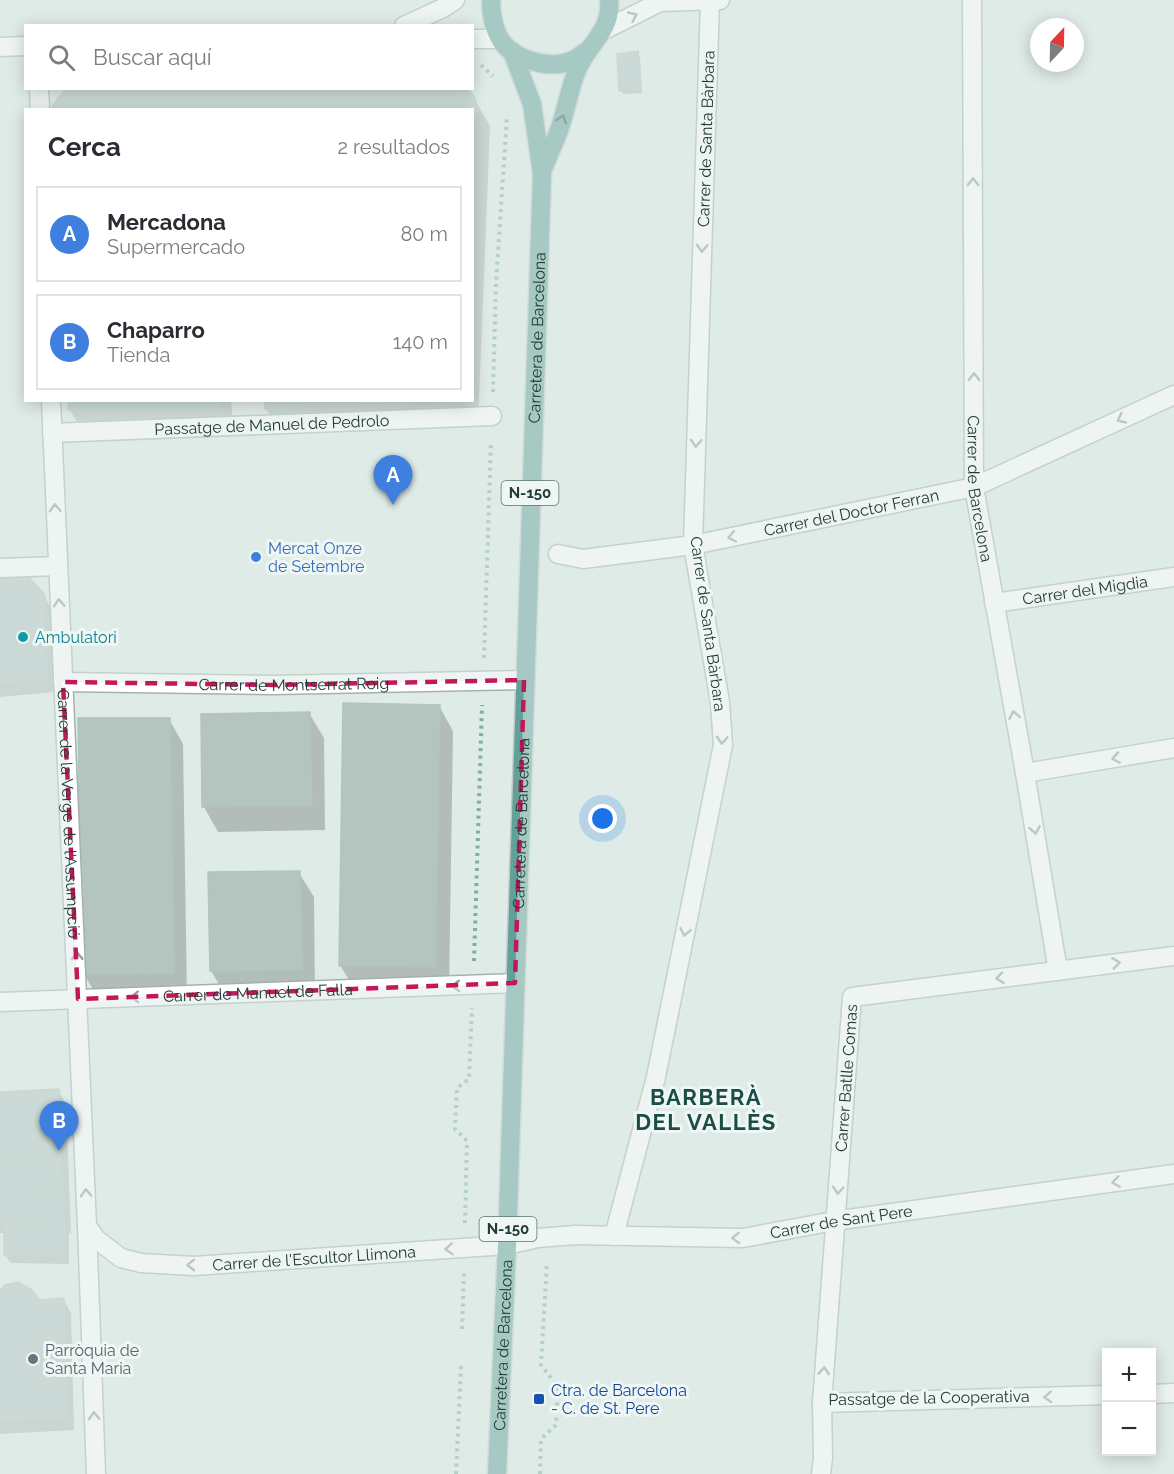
<!DOCTYPE html>
<html lang="es">
<head>
<meta charset="utf-8">
<style>
  :root { --surface:#fff; --page:#f7f7f7; --text:#2b2b33; --muted:#7c7c81; --line:#e1e1e2; --accent:#1a73e8 }
  body { margin:0; font-family:Raleway,sans-serif; background:var(--page); color:var(--text) }
  .controls { position:absolute; right:18px; bottom:18px; display:grid; overflow:hidden; border-radius:0px; box-shadow:0 3px 15px #0003 }
  .controls button { width:54px; height:54px; display:grid; place-items:center; padding:0; border:0; border-bottom:2px solid var(--line); background:var(--surface); color:var(--text); font:30px sans-serif }
  .compass { position:absolute; left:1030px; top:18px; width:54px; height:54px; border-radius:50%; background:var(--surface); box-shadow:0 3px 15px #0003; rotate:22deg }
  .you { position:absolute; left:603px; top:819px; width:21px; height:21px; margin:-15px; border:4px solid #fff; border-radius:50%; background:#1a73e8; box-shadow:0 0 0 9px #1a73e833 }
  .badge { display:grid; place-items:center; width:39px; height:39px; border-radius:50%; background:var(--accent); color:#fff; font-size:20px; font-weight:700 }
  .pin { position:absolute; translate:-50% -50px; filter:drop-shadow(0 2px 3px #0008) }
  .pin::after { content:''; position:absolute; top:32px; width:21px; height:18px; background:inherit; clip-path:polygon(0 0,100% 0,50% 100%) }
  .list { margin:0; padding:0; list-style:none }
  h2 { display:flex; justify-content:space-between; align-items:center; height:78px; margin:0; padding:0 24px; font-size:26px }
  h2 small { font-size:20px; font-weight:400; color:var(--muted) }
  .list li { display:grid; grid-template-columns:39px 1fr auto; gap:18px; align-items:center; box-sizing:border-box; height:96px; margin:0 12px 12px; padding:0 12px; border:2px solid var(--line); border-radius:0px }
  .list b { display:block; font-size:22px; white-space:nowrap }
  .list p { margin:0; font-size:20px; white-space:nowrap; color:var(--muted) }
  .list em { font-size:20px; font-style:normal; color:var(--muted) }
  .icon { flex:none; width:33px; height:33px; fill:none; stroke:currentColor; stroke-width:2; stroke-linecap:round; stroke-linejoin:round }
  .map { position:relative; flex:none; width:1174px; height:1474px; overflow:hidden }
  .search { position:absolute; background:var(--surface); box-shadow:0 3px 15px #0003; left:24px; top:24px; width:450px; height:66px; display:flex; align-items:center; gap:15px; box-sizing:border-box; padding:0 21px; border-radius:0px; color:var(--muted); font-size:22px }
  .panel { position:absolute; background:var(--surface); box-shadow:0 3px 15px #0003; left:24px; top:108px; width:450px; height:294px; border-radius:0px }
  .map>svg:first-child { display:block }
  .shadow { fill:#0003 }
  .building { fill:#b4c5c0; stroke:#b1c4be; stroke-width:1.5 }
  .lines { fill:none; stroke-linecap:round; stroke-linejoin:round }
  .street-casing { stroke:#a2b3ae; stroke-width:21 }
  .primary-casing { stroke:#c1c8c7; stroke-width:21 }
  .path { stroke:#7eafa5; stroke-width:4; stroke-dasharray:3 4.5; stroke-linecap:butt }
  .street { stroke:#fff; stroke-width:18 }
  .primary { stroke:#62a198; stroke-width:18 }
  .oneway { stroke:#909d9a }
  .oneway2 { stroke:#30544e }
  .marked { fill:none; stroke:#c2185b; stroke-width:4.5; stroke-dasharray:12 8; stroke-linejoin:round }
  .shop-dot { fill:#3f7fe0; stroke:#eff7f4; stroke-width:2 }
  .culture-dot { fill:#0f9aa8; stroke:#eff7f4; stroke-width:2 }
  .worship-dot { fill:#6b7280; stroke:#eff7f4; stroke-width:2 }
  .transit-dot { fill:#1a4fb4; stroke:#eff7f4; stroke-width:2 }
  .labels { text-anchor:middle; dominant-baseline:central; stroke-width:6; stroke-linejoin:round; paint-order:stroke }
  .shield { fill:#eff7f4; stroke:#5e736f; stroke-width:1.5 }
  .shield-label { font-size:15px; font-weight:bold; fill:#203b36 }
  .street-label { font-size:16px; fill:#203b36; stroke:#eff7f4 }
  .shop-label { font-size:16px; fill:#366cbe; stroke:#eff7f4; text-anchor:start }
  .culture-label { font-size:16px; fill:#0d838f; stroke:#eff7f4; text-anchor:start }
  .worship-label { font-size:16px; fill:#5b616d; stroke:#eff7f4; text-anchor:start }
  .transit-label { font-size:16px; fill:#164399; stroke:#eff7f4; text-anchor:start }
  .district-label { font-size:22px; font-weight:bold; letter-spacing:1.5px; fill:#1b4d46; stroke:#eff7f4 }
</style>
</head>
<body>
<div class="map">
<svg width="1174" height="1474" viewBox="0 0 1174 1474">
  <rect width="100%" height="100%" fill="#dfebe7"/>
  <path class="shadow" d="M637,53l3,4 2,36 -19,1 -2,-3z
    M475,100l15,26 -12,299 -197,9 -15,-25v-9h206v-290z
    M69,400h162l3,35 -150,-1 -14,-24z
    M0,578l44,18 8,14 2,82 -54,5z
    M439,706l14,25 -4,261 -94,-2 -15,-25z
    M309,713l15,25 1,92 -107,2 -14,-25 -2,-92z
    M169,719l14,25 4,253 -89,1 -14,-24z
    M299,873l15,24 1,98 -89,1 -15,-25 -1,-97z
    M58,1090l8,14 5,129h-2v31l-58,-1 -6,-8v-22h-5v-139z
    M0,1294l39,8 25,-2 7,13 3,117 -74,4z"/>
  <path class="building" d="M638,51l3,38 -22,2 -2,-37z
    M66,88h402l8,12 -4,99v-89h-420v-4z
    M68,400h152v11l-152,-1z
    M264,400h201l-200,9z
    M28,576l17,19 2,83 -47,5v-106z
    M343,703l97,2 -5,262 -96,-1z
    M310,712l2,94 -110,1 -1,-93z
    M78,718h92l4,255 -92,1z
    M300,871l2,99 -92,1 -2,-99z
    M59,1089l2,67 -61,-1v-63z
    M0,1155l61,1 2,31 -63,2z
    M63,1187l2,33h-65v-31z
    M4,1219l61,1v36l-61,-1z
    M18,1282l14,8 8,10 24,-2 3,119 -67,4v-130l5,-6z"/>
  <g class="lines">
    <defs>
      <g id="street">
        <path id="s1" d="M972,0l2,487 51,286 33,198"/>
        <path d="M404,26l39,-18 12,-8"/>
        <path d="M606,29l54,-27 60,-2"/>
        <path d="M472,39h28"/>
        <path d="M0,47l26,-1"/>
        <path d="M39,88l1,22"/>
        <path id="s2" d="M51,400l36,826 9,13 25,19 20,5 53,3 313,-21 31,-7 37,-3 168,3 91,-17 340,-47"/>
        <path id="s3" d="M52,433l440,-17"/>
        <path id="s4" d="M558,554l25,5 110,-14 281,-58 200,-92"/>
        <path d="M0,568l58,-2"/>
        <path id="s5" d="M994,603l180,-26"/>
        <path id="s6" d="M63,682l211,3 250,-5"/>
        <path d="M1025,773l149,-25"/>
        <path id="s7" d="M0,1002l515,-19"/>
        <path d="M87,1226l9,248"/>
        <path id="s8" d="M614,1236l42,-159 67,-332 -3,-43 -27,-157 17,-544"/>
        <path d="M1152,1394l22,-1"/>
        <path id="s9" d="M1106,1395l-284,8 30,-406 322,-41"/>
        <path d="M821,1474l2,-16 -1,-55"/>
      </g>
      <g id="primary">
        <path d="M491,0c0,12 2,26 8,37 11,22 49,33 72,24 5,-2 11,-7 16,-10"/>
        <path d="M542,172c5,-14 11,-26 16,-39 8,-21 11,-43 19,-63 11,-27 35,-38 32,-70"/>
        <path id="s10" d="M497,1474l10,-229 35,-1071 -10,-70 -20,-53"/>
      </g>
    </defs>
    <use href="#street" class="street-casing"/>
    <use href="#primary" class="primary-casing"/>
    <path class="path" d="M481,65l12,11
      M493,392l3,-109 11,-166
      M484,658l7,-217
      M474,961l8,-256
      M465,1223l2,-82 -12,-12 2,-41 12,-9 3,-71
      M462,1329l2,-56
      M456,1474l5,-108
      M540,1474l1,-35 15,-14 2,-38 -17,-22 6,-103"/>
    <use href="#street" class="street"/>
    <use href="#primary" class="primary"/>
  </g>
  <defs><path id="oneway-chevron" d="M-2-3.5L2.5 0L-2 3.5" fill="none" stroke-width="1.6" stroke-linecap="round" stroke-linejoin="round" transform="scale(1.5)"/></defs>
  <g class="oneway">
    <use href="#oneway-chevron" transform="translate(633 16) rotate(-25)"/>
    <use href="#oneway-chevron" transform="translate(973 182) rotate(-90)"/>
    <use href="#oneway-chevron" transform="translate(702 248) rotate(92)"/>
    <use href="#oneway-chevron" transform="translate(974 377) rotate(-90)"/>
    <use href="#oneway-chevron" transform="translate(1121 419) rotate(155)"/>
    <use href="#oneway-chevron" transform="translate(696 443) rotate(92)"/>
    <use href="#oneway-chevron" transform="translate(55 508) rotate(-92)"/>
    <use href="#oneway-chevron" transform="translate(732 537) rotate(168)"/>
    <use href="#oneway-chevron" transform="translate(59 603) rotate(-93)"/>
    <use href="#oneway-chevron" transform="translate(1014 715) rotate(-101)"/>
    <use href="#oneway-chevron" transform="translate(722 740) rotate(93)"/>
    <use href="#oneway-chevron" transform="translate(1116 758) rotate(171)"/>
    <use href="#oneway-chevron" transform="translate(1035 830) rotate(81)"/>
    <use href="#oneway-chevron" transform="translate(685 932) rotate(101)"/>
    <use href="#oneway-chevron" transform="translate(77 956) rotate(-93)"/>
    <use href="#oneway-chevron" transform="translate(1116 963) rotate(-7)"/>
    <use href="#oneway-chevron" transform="translate(1000 978) rotate(173)"/>
    <use href="#oneway-chevron" transform="translate(456 986) rotate(178)"/>
    <use href="#oneway-chevron" transform="translate(135 997) rotate(178)"/>
    <use href="#oneway-chevron" transform="translate(1116 1182) rotate(172)"/>
    <use href="#oneway-chevron" transform="translate(838 1190) rotate(94)"/>
    <use href="#oneway-chevron" transform="translate(86 1193) rotate(-92)"/>
    <use href="#oneway-chevron" transform="translate(736 1238) rotate(178)"/>
    <use href="#oneway-chevron" transform="translate(449 1249) rotate(176)"/>
    <use href="#oneway-chevron" transform="translate(191 1265) rotate(-180)"/>
    <use href="#oneway-chevron" transform="translate(824 1371) rotate(-86)"/>
    <use href="#oneway-chevron" transform="translate(1048 1397) rotate(178)"/>
    <use href="#oneway-chevron" transform="translate(94 1416) rotate(-92)"/>
  </g>
  <use class="oneway2" href="#oneway-chevron" transform="translate(562 119) rotate(-72)"/>
  <path d="M0 0H1174V1474H0ZM524,680l-9,303 -437,16 -15,-317 211,3z" fill="#dfebe7" fill-opacity=".55" fill-rule="evenodd"/>
  <path class="marked" d="M524,680l-9,303 -437,16 -15,-317 211,3z"/>
  <circle class="shop-dot" cx="256" cy="557" r="6"/>
  <circle class="culture-dot" cx="23" cy="637" r="6"/>
  <circle class="worship-dot" cx="33" cy="1359" r="6"/>
  <rect class="transit-dot" x="533" y="1393" width="12" height="12" rx="3"/>
  <g class="labels">
    <g class="shield">
      <rect x="501.5" y="481" width="57" height="24" rx="4.5"/>
      <rect x="479.5" y="1217" width="57" height="24" rx="4.5"/>
    </g>
    <g class="shield-label">
      <text x="530" y="493">N-150</text>
      <text x="508" y="1229">N-150</text>
    </g>
    <g class="street-label">
      <text stroke="none"><textPath href="#s8" startOffset="1112">Carrer de Santa Bàrbara</textPath></text>
      <text stroke="none"><textPath href="#s10" startOffset="1137">Carretera de Barcelona</textPath></text>
      <text stroke="none"><textPath href="#s3" startOffset="220">Passatge de Manuel de Pedrolo</textPath></text>
      <text stroke="none"><textPath href="#s1" startOffset="489">Carrer de Barcelona</textPath></text>
      <text stroke="none"><textPath href="#s4" startOffset="298">Carrer del Doctor Ferran</textPath></text>
      <text stroke="none"><textPath href="#s5" startOffset="92">Carrer del Migdia</textPath></text>
      <text transform="translate(708 624) rotate(82)">Carrer de Santa Bàrbara</text>
      <text stroke="none"><textPath href="#s6" startOffset="231">Carrer de Montserrat Roig</textPath></text>
      <text stroke="none"><textPath href="#s2" startOffset="414">Carrer de la Verge de l'Assumpció</textPath></text>
      <text stroke="none"><textPath href="#s10" startOffset="651">Carretera de Barcelona</textPath></text>
      <text stroke="none"><textPath href="#s7" startOffset="258">Carrer de Manuel de Falla</textPath></text>
      <text stroke="none"><textPath href="#s9" startOffset="610">Carrer Batlle Comas</textPath></text>
      <text stroke="none"><textPath href="#s2" startOffset="1598">Carrer de Sant Pere</textPath></text>
      <text stroke="none"><textPath href="#s2" startOffset="1068">Carrer de l'Escultor Llimona</textPath></text>
      <text stroke="none"><textPath href="#s10" startOffset="129">Carretera de Barcelona</textPath></text>
      <text transform="translate(929 1398) rotate(-1)">Passatge de la Cooperativa</text>
    </g>
    <g class="shop-label">
      <text x="268" y="548">Mercat Onze<tspan x="268" dy="18">de Setembre</tspan></text>
    </g>
    <g class="culture-label">
      <text x="35" y="637">Ambulatori</text>
    </g>
    <g class="worship-label">
      <text x="45" y="1350">Parròquia de<tspan x="45" dy="18">Santa Maria</tspan></text>
    </g>
    <g class="transit-label">
      <text x="551" y="1390">Ctra. de Barcelona<tspan x="551" dy="18">- C. de St. Pere</tspan></text>
    </g>
    <g class="district-label">
      <text x="706" y="1097">BARBERÀ<tspan x="706" dy="25">DEL VALLÈS</tspan></text>
    </g>
  </g>
</svg>
<div class="controls">
<button>+</button>
<button>−</button>
</div>
<svg class="compass" viewBox="-18 -18 36 36"><path d="M0-13l5 13h-10z" fill="#e53935"/><path d="M0 13l5-13h-10z" fill="#7c7c81"/></svg>
<div class="you"></div>
<div class="pin badge" style="left:393px;top:505px;background:#3f7fe0">A</div>
<div class="pin badge" style="left:59px;top:1151px;background:#3f7fe0">B</div>
<div class="search"><svg class="icon" aria-label="search" viewBox="0 0 24 24"><circle cx="10" cy="10" r="6"/><path d="M15 15l6 6"/></svg>Buscar aquí</div>
<section class="panel">
<h2>Cerca<small>2 resultados</small></h2>
<ul class="list">
<li><span class="badge" style="background:#3f7fe0">A</span><div><b>Mercadona</b><p>Supermercado</p></div><em>80 m</em></li>
<li><span class="badge" style="background:#3f7fe0">B</span><div><b>Chaparro</b><p>Tienda</p></div><em>140 m</em></li>
</ul>
</section>
</div>
</body>
</html>
